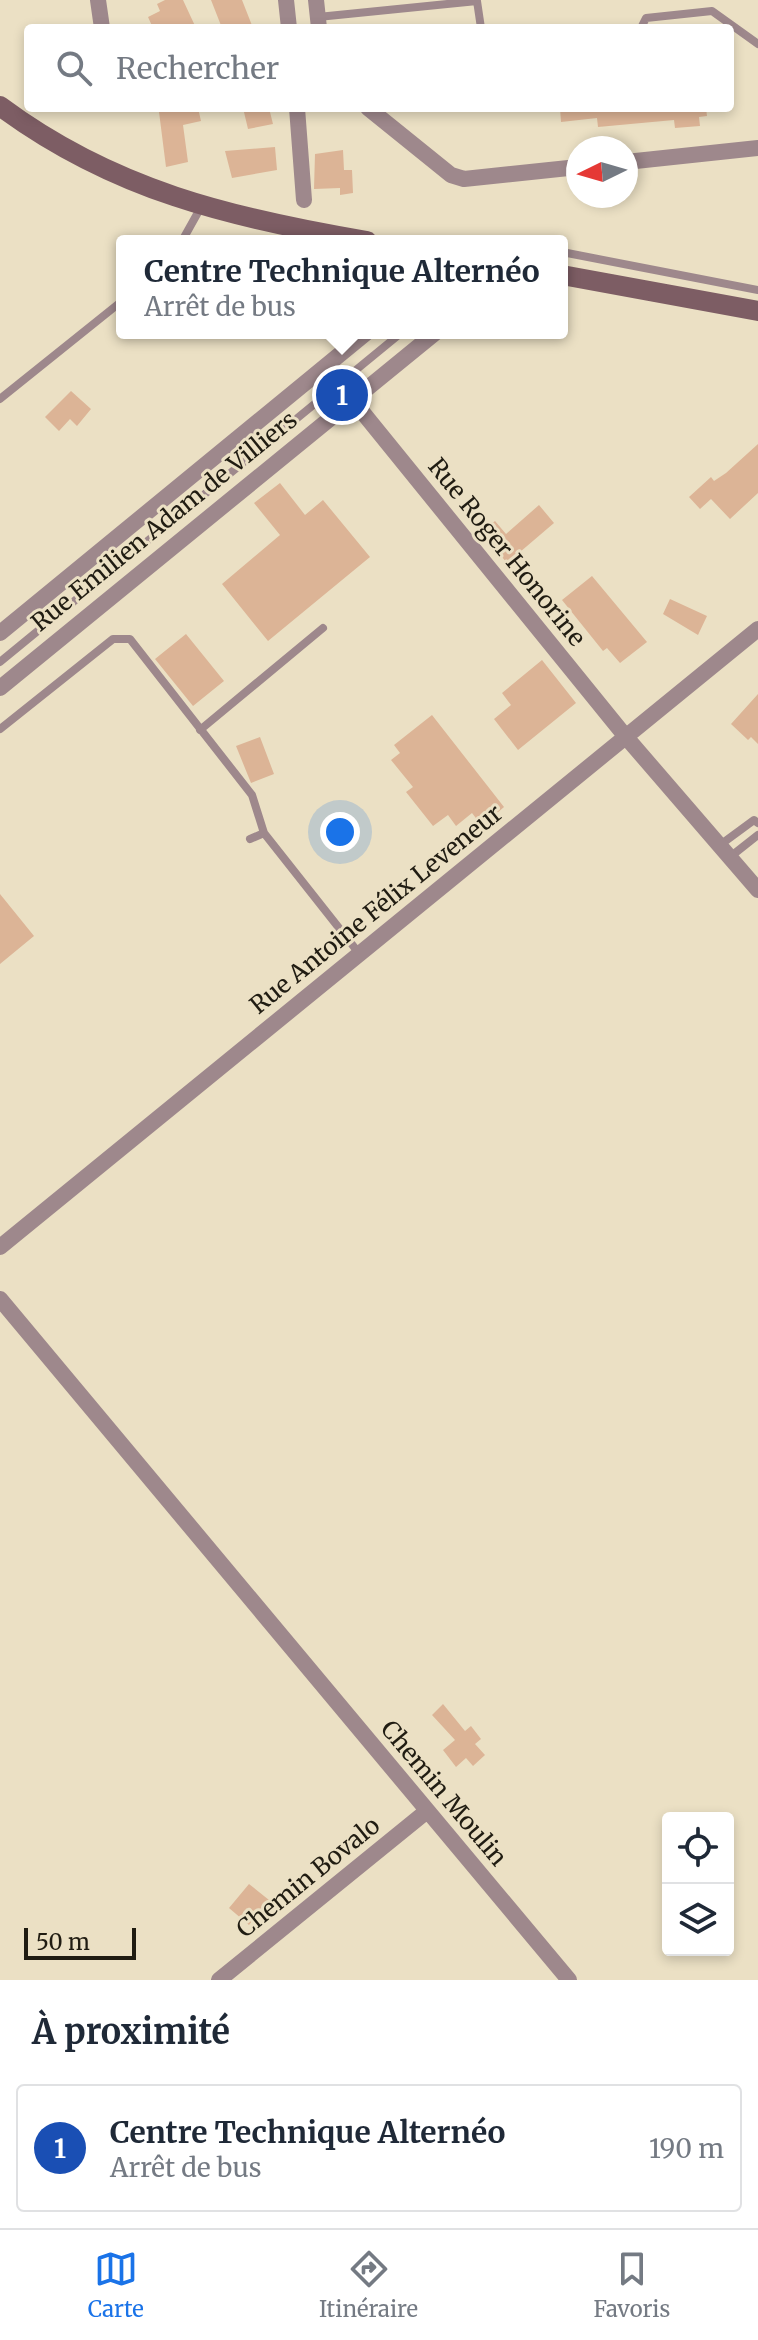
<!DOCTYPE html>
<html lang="fr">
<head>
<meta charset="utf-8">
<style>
  :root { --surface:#fff; --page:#f2f2f3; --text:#1f2937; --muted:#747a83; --line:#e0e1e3; --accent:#1a73e8 }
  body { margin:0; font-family:Merriweather,serif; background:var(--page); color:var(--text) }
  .controls { position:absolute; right:24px; bottom:24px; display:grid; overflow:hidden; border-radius:8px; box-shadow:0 4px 12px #0003 }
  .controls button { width:72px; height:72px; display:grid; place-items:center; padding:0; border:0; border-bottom:2px solid var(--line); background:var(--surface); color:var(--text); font:40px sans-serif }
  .compass { position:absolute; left:566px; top:136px; width:72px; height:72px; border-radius:50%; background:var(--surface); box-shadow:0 4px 12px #0003; rotate:265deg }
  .scale { position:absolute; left:24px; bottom:20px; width:112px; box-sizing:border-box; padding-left:8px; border:4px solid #201c12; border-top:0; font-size:22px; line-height:28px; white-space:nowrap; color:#201c12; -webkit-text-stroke:6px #ebe0c4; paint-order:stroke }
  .you { position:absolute; left:340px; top:832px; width:28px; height:28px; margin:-20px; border:6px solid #fff; border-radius:50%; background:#1a73e8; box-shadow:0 0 0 12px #1a73e833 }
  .badge { display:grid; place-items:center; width:52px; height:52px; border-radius:50%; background:var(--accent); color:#fff; font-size:26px; font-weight:700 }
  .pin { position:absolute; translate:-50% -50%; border:4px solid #fff; box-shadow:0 2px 8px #0006 }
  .popup { position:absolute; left:116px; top:235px; width:452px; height:104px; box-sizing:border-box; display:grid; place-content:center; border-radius:8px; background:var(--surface); filter:drop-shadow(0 2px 6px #0005); font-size:26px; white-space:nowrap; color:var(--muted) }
  .popup b { font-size:30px; color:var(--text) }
  .popup::after { content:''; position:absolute; left:50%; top:100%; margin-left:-16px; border:16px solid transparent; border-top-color:var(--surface) }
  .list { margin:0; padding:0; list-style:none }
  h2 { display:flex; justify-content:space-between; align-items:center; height:104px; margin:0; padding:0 32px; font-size:34px }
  h2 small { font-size:26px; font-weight:400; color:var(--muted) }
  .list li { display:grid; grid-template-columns:52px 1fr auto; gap:24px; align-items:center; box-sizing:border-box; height:128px; margin:0 16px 16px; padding:0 16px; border:2px solid var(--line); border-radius:8px }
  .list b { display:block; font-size:30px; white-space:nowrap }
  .list p { margin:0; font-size:26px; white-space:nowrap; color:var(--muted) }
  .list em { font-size:26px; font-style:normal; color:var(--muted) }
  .icon { flex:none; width:44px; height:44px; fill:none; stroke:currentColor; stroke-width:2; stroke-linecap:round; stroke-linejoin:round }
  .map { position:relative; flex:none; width:758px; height:1980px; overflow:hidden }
  .search { position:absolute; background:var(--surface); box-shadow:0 4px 12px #0003; left:24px; right:24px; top:24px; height:88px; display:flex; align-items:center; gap:20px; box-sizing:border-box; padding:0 28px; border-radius:8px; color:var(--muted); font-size:30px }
  .sheet { height:248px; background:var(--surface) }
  nav { display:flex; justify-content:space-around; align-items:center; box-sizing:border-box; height:112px; border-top:2px solid var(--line); background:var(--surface); font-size:22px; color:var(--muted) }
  nav a { display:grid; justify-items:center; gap:4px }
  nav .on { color:var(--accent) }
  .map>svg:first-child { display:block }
  .building { fill:#dcb496 }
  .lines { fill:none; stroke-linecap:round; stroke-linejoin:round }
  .lane { stroke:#9e888c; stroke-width:8 }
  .street { stroke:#9e888c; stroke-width:16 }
  .secondary { stroke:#7d5d64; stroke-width:20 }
  .labels { text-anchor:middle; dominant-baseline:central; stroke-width:6; stroke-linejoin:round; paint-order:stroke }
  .street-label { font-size:24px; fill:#201c12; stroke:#ebe0c4 }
</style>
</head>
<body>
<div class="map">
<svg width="758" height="1980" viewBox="0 0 758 1980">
  <rect width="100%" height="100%" fill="#ebe0c4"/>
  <path class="building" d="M165,0h18l13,28h-43l-5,-11 12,-6 -3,-7z
    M211,0h31l11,28h-31z
    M172,108h26l3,13 -18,4 5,37 -22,5 -7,-55z
    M243,108h26l4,16 -25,5z
    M560,108h146l1,8 -8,1 1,9 -25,2 -1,-8 -76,7 -1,-9 -36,4z
    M275,147l2,23 -45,8 -7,-27z
    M343,150l1,20h8l1,23 -13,2v-7l-26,1 1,-35z
    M71,391l20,18 -14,17 -7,-7 -11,12 -14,-14z
    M758,444v49l-28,26 -19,-20 -11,10 -11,-12 22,-20 3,4 12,-8z
    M280,483l25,32 18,-15 47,57 -102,84 -46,-57 58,-49 -26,-32z
    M539,505l15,18 -47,40 -26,-31 14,-11 11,13z
    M592,576l55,66 -27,21 -13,-15 -4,3 -41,-51z
    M670,599l37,17 -9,19 -35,-21z
    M186,634l38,47 -31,25 -38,-47z
    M542,660l34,43 -58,47 -24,-31 17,-14 -9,-12z
    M758,694v50l-7,-7 -3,3 -17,-16z
    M432,715l72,92 -22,19 -10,-13 -16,13 -8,-11 -15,11 -27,-34 7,-5 -22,-27 9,-7 -6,-8z
    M260,737l14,37 -23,9 -15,-37z
    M0,894l34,42 -34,28z
    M443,1704l22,27 6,-5 10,13 -6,5 10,11 -12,11 -7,-8 -10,9 -13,-17 12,-10 -23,-25z
    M249,1884l20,16 -11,19 -3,-2 -6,8 -20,-17z"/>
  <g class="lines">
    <path class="lane" d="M318,17l159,-16 4,27
      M641,28l5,-10 66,-7 46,33
      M182,241l19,-34
      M562,252l196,38
      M0,399l122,-98
      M0,662l401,-329
      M0,729l113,-90h17l122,156 12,38 -14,6
      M200,730l123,-102
      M264,833l94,119
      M720,845l34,-25 4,3
      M730,857l28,-22"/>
    <path class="street" d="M98,0l4,28
      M286,0l3,28
      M316,0l3,28
      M297,108l7,92
      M368,108l83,67 13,4 114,-12
      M626,162l132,-14
      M351,398l275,339 132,153
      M0,633l366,-300
      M0,688l435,-355
      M0,1247l758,-618
      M0,1299l569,681
      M219,1980l208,-169"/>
    <path class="secondary" d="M0,106c113,84 231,112 367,135
      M562,275l196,36"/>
  </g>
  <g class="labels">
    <g class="street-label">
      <text transform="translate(164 521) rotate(-39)">Rue Emilien Adam de Villiers</text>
      <text transform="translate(507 552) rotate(51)">Rue Roger Honorine</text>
      <text transform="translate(376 909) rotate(-39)">Rue Antoine Félix Leveneur</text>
      <text transform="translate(444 1793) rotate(50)">Chemin Moulin</text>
      <text transform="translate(308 1877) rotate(-39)">Chemin Bovalo</text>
    </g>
  </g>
</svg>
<div class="controls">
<button><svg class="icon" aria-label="locate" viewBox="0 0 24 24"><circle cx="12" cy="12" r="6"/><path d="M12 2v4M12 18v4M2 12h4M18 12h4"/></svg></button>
<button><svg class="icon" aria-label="layers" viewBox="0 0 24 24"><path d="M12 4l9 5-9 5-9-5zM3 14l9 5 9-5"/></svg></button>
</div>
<svg class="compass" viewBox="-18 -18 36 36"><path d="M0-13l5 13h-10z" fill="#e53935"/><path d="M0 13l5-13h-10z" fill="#747a83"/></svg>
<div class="scale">50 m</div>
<div class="you"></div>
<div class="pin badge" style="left:342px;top:395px;background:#1a4fb4">1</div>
<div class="popup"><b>Centre Technique Alternéo</b>Arrêt de bus</div>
<div class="search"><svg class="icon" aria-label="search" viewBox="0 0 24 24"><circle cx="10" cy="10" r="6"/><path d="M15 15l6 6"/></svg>Rechercher</div>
</div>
<section class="sheet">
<h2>À proximité<small></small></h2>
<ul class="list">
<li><span class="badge" style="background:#1a4fb4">1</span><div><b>Centre Technique Alternéo</b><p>Arrêt de bus</p></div><em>190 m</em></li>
</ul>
</section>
<nav>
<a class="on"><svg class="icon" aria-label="map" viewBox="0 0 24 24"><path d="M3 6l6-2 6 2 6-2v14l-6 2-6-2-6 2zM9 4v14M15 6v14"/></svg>Carte</a>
<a><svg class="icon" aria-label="directions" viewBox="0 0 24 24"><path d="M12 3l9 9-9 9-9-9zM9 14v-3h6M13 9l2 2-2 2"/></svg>Itinéraire</a>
<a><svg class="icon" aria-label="saved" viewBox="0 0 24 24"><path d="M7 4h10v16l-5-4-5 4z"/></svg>Favoris</a>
</nav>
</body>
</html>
